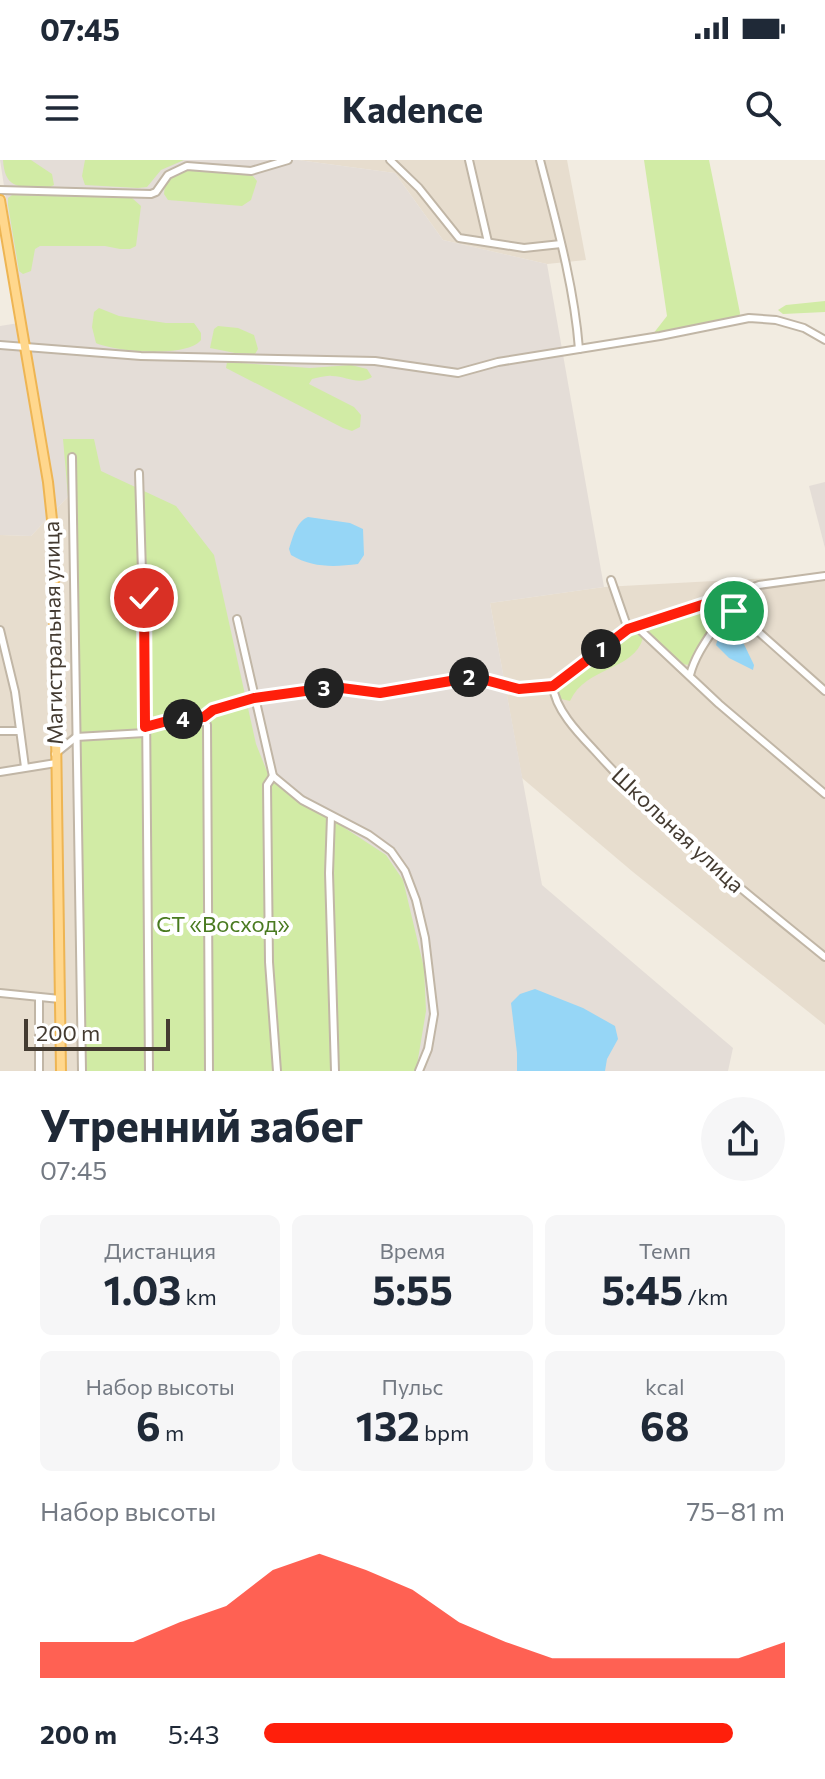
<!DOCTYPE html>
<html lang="ru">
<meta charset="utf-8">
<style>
:root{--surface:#fff;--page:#f6f6f7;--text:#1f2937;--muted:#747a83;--accent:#ff1f0b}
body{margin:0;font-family:Commissioner,sans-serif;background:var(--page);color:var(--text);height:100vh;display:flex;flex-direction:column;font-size:30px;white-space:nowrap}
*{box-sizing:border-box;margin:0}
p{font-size:26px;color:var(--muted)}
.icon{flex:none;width:44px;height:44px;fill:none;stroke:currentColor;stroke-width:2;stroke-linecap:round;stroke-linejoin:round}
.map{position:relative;height:911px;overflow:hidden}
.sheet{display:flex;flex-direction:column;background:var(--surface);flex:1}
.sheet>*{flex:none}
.scale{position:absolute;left:24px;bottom:20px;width:146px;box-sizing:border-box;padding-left:8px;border:4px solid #443b31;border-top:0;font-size:22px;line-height:28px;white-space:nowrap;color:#443b31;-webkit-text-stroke:6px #fff;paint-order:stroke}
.pin{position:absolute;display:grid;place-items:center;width:68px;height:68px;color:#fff;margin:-34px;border:4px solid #fff;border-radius:50%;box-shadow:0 2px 8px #0007}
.km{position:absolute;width:40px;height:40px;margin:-20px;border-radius:50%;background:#222;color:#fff;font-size:22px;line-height:40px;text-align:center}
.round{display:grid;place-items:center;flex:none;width:84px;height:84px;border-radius:42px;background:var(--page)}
.summary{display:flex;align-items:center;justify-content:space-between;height:136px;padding:0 40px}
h1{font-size:44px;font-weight:700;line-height:60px}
.figures{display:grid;grid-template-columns:repeat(3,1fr);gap:12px;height:136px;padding:8px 40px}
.figures div{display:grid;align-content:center;border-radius:12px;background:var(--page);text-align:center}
.figures b{font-size:40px;font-weight:700}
.figures small{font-size:22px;font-weight:400}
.figures p{font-size:22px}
.chart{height:224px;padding:16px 40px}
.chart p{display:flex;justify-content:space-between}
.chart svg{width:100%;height:144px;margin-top:8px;fill:var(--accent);opacity:.7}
ul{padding:0 40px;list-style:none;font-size:26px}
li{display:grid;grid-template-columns:128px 96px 1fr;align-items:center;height:60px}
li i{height:20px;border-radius:10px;background:var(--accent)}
.status{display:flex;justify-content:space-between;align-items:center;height:56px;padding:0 40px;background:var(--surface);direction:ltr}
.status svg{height:22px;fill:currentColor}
header{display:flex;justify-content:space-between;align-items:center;height:104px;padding:0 40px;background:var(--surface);font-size:36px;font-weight:700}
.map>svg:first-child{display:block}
.residential{fill:#e7ddce}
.industrial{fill:#e4ddd7}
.green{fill:#d1eba5}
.water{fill:#96d6f6}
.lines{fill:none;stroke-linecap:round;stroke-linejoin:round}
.minor-casing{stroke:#c1b6a6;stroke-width:10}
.major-casing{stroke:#eeb553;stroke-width:12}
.minor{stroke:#fff;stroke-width:6}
.major{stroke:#ffd78d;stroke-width:8}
.route-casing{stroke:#fff;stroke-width:16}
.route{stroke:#ff1f0b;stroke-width:10}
.labels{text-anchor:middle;stroke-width:8;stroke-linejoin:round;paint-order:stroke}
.street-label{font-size:22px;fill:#443b31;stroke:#fff}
.park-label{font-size:22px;fill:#497a20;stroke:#fff}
</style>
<div class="status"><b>07:45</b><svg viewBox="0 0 49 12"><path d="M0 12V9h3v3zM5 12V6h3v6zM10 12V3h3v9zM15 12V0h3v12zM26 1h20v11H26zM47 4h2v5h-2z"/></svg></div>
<header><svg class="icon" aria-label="menu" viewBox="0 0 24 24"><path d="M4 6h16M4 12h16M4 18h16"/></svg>Kadence<svg class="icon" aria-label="search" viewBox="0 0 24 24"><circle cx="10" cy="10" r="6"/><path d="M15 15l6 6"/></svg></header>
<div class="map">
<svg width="825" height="911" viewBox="0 0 825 911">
<rect width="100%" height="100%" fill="#f2ece1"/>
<!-- residential -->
<g class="residential">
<polygon points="298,0 567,0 586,100 547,104 443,80 395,13"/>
<polygon points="91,312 401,911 0,911 0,375 31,376"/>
<polygon points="825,415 825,865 633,712 522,618 490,443 604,427"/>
</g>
<!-- industrial -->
<g class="industrial">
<polygon points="0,0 298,0 395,13 443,80 547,104 604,427 490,443 542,725 733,888 728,911 401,911 91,312 31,376 0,375 0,166 25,162"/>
<polygon points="825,322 825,388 809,326"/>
</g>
<!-- green -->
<g class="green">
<path d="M3 0H31L52 14 54 25 50 27C24 26 5 33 3 0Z"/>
<polygon points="85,0 184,0 161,10 147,27 138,28 85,25 82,16"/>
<polygon points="644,0 709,0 740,153 739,158 653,174 667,156"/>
<polygon points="192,9 252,15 257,21 251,40 242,46 168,40 164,34 165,24 176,14"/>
<polygon points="12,35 132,38 141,46 136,86 130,89 120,89 105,86 40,86 35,89 31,111 23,114 19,111 8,45 8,38"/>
<polygon points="825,141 825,152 783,154 778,150 786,145"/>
<path d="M99 148 119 156 166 163H194L201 173V180C187 198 116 192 96 183L92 167 94 152Z"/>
<polygon points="218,166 238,168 254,175 258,189 255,194 235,193 210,188 214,169"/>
<path d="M227 202 310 208 351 205 367 209 372 217C358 226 347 216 332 216 326 215 318 218 312 219L309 224 354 247 361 255 360 267 352 271 343 268 226 208Z"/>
<polygon points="63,279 94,279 101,311 176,346 214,395 256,584 270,619 386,695 403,720 424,808 426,851 416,911 78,911 71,371"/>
<polygon points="708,447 716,447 720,457 689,505 682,504 648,473 654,466"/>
<path d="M638 473 643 478C634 511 586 506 570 541L561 539 558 531 561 525C581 509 613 475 638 473Z"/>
</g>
<!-- water -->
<g class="water">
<path d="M308 357 350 363 363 369 364 395 358 404C335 407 312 408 291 395L289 389C293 377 296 362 308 357Z"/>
<polygon points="728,467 740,476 754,505 753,510 729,498 716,485 718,478"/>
<polygon points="535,829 583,848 615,866 618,879 607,899 605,911 517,911 517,893 511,843 520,834"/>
</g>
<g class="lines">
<!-- minor casing -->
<g class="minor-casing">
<g id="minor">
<polyline points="390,0 419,28 459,78 524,88 561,84"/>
<polyline points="469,0 488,82"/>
<path d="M540 0C556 62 574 125 579 189"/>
<polyline points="0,30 151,34 156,32 168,15 187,6 251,11 288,0"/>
<polyline points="0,185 141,196 375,201 458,213 498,202 660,176 749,158 776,160 804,168 825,180"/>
<polyline points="72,297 82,911"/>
<polyline points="139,313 146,545 149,911"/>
<polyline points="611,420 628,469"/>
<polyline points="714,441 743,458 825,531"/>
<polyline points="237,459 273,616 302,640 369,675 391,691 405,711 416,740 425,778 434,854 428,889 419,911"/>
<polyline points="636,466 719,544 825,634"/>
<polyline points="0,470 15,532 25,607"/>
<path d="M690 515C698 484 723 463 733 434"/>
<path d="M553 526C555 550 580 575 596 592 665 669 745 732 825 797"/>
<polyline points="204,557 207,565 209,911"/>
<polyline points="145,567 171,560 204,557 213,550 254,538 334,527 380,533 420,528 466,517 480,518 519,529 553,526 628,469 682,453 759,425 825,416"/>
<polyline points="0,571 18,571"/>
<polyline points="55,594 76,577 145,573"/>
<polyline points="0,612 56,603"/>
<polyline points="273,616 267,625 269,802 277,911"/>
<polyline points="331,656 329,713 335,911"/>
<polyline points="0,833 60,839"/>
<polyline points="39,911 39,837"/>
</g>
</g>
<!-- major casing -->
<g class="major-casing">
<polyline id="major" points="0,40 48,322 53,369 61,911"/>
</g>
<!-- minor -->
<use href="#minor" class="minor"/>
<!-- major -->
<use href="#major" class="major"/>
</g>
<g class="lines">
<!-- route casing -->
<g class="route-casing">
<polyline id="route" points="144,438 145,567 171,560 204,557 213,550 254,538 334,527 380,533 474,517 519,529 553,526 628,469 714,441 734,451"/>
</g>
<!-- route -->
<use href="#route" class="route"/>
</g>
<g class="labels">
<!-- street labels -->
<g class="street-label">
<text transform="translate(53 473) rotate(-91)" y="8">Магистральная улица</text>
<text transform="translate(678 670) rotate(43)" y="8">Школьная улица</text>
</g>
<!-- park labels -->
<g class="park-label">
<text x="223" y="772">СТ «Восход»</text>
</g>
</g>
</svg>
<div class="scale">200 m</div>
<div class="pin" style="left:734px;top:451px;background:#1e9e55"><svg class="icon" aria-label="arrive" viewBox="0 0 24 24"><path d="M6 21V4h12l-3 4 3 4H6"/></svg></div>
<div class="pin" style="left:144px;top:438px;background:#d93025"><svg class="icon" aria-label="check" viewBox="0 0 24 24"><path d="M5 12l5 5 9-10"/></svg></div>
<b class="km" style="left:601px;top:489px">1</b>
<b class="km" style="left:469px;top:517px">2</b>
<b class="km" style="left:324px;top:528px">3</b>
<b class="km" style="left:183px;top:559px">4</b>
</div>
<section class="sheet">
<div class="summary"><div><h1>Утренний забег</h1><p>07:45</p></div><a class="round"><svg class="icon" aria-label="share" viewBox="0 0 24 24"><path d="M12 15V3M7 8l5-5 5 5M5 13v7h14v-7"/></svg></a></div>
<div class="figures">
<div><p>Дистанция</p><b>1.03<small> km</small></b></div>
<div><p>Время</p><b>5:55</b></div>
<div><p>Темп</p><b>5:45<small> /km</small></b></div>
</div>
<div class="figures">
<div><p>Набор высоты</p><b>6<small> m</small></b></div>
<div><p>Пульс</p><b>132<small> bpm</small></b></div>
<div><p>kcal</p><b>68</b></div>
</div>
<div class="chart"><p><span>Набор высоты</span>75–81 m</p>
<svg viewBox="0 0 160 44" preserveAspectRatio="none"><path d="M0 44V33L10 33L20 33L30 27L40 22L50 11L60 6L70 11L80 17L90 27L100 33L110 38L120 38L130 38L140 38L150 38L160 33V44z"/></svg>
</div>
<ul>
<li><b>200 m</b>5:43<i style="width:90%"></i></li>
</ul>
</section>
